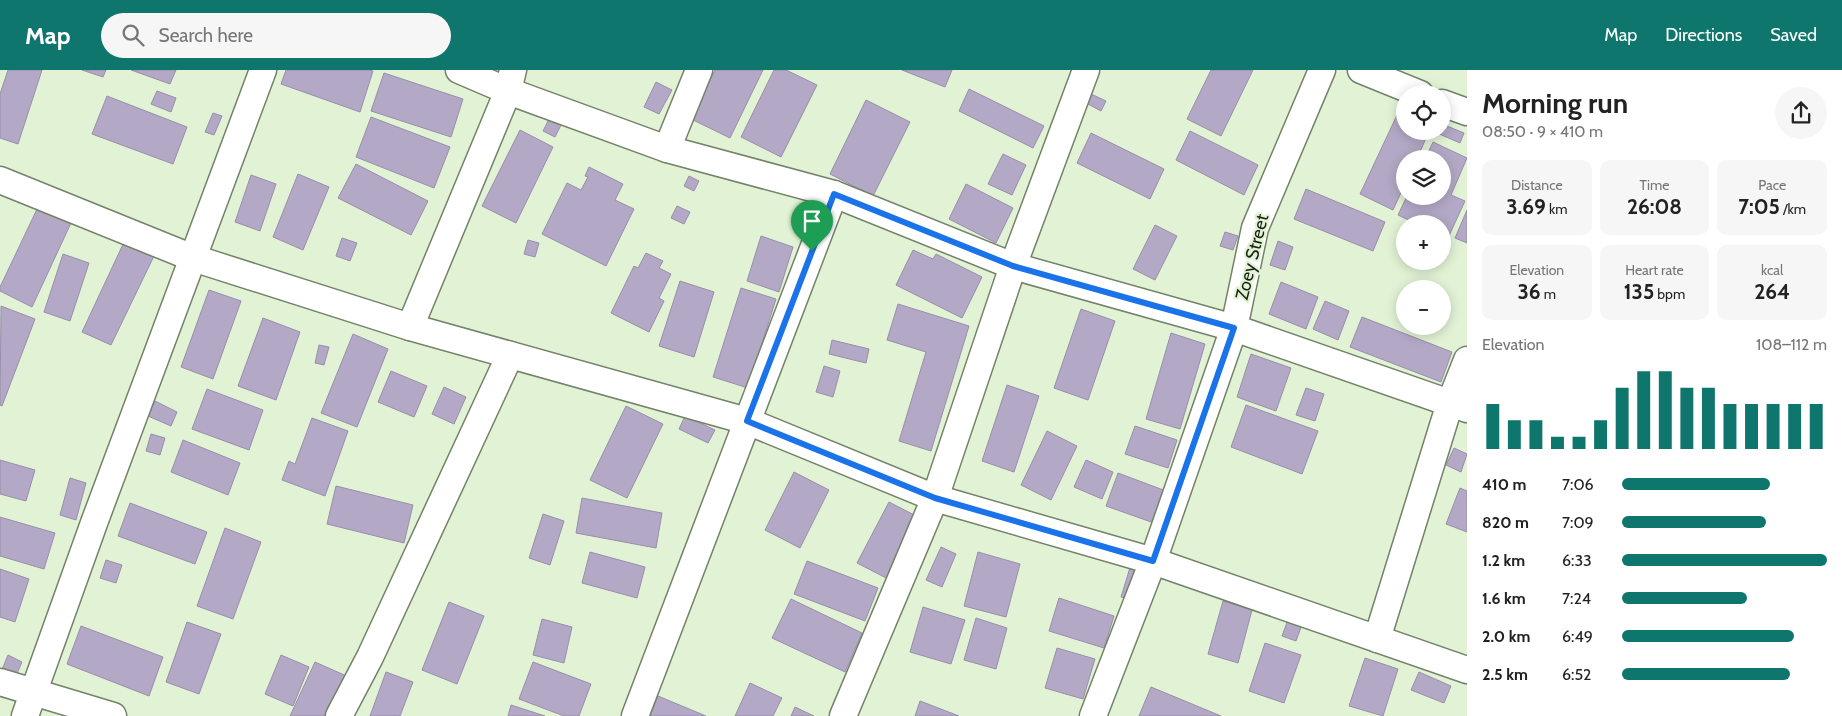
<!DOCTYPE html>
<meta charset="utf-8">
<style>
:root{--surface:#fff;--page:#f6f6f6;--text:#222;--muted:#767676;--accent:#0f766e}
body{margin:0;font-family:Cabin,sans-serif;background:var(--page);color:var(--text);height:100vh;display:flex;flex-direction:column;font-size:19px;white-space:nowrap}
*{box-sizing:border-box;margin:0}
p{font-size:16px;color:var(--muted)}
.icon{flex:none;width:28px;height:28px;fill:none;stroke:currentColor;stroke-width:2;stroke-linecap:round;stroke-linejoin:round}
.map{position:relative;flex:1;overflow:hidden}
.details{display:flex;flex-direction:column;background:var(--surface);width:375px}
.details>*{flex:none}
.buttons{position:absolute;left:1396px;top:15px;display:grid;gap:10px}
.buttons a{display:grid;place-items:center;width:55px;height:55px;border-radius:50%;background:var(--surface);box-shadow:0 2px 12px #0003;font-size:25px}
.pin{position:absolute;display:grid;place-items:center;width:42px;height:42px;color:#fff;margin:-51px -21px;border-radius:50% 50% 50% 0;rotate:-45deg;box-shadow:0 0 5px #0007}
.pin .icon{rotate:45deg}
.round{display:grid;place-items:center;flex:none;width:52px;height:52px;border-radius:26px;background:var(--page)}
.head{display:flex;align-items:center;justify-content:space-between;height:85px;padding:0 15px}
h1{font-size:28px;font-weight:700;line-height:38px}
.metrics{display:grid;grid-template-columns:repeat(3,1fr);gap:8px;height:85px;padding:5px 15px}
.metrics div{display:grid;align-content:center;border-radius:10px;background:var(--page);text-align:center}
.metrics b{font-size:21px;font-weight:700}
.metrics small{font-size:14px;font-weight:400}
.metrics p{font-size:14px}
.chart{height:140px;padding:10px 15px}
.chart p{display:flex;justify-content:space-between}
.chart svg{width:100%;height:90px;margin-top:5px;stroke:var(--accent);stroke-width:6}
ul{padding:0 15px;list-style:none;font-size:16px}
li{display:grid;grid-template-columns:80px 60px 1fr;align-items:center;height:38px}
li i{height:12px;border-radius:6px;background:var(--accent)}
header{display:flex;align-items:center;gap:30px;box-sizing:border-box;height:70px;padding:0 25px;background:var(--accent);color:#fff}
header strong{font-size:24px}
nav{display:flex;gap:28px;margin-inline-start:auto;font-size:18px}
.search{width:350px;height:45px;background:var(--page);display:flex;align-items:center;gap:12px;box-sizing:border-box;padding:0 18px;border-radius:28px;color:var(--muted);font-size:19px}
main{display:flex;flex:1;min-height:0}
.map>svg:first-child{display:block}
.building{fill:#b3a9c6;stroke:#988eab}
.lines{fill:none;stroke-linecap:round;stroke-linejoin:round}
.minor-casing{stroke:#738268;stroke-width:29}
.minor{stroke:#fff;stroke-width:26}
.route-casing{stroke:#fff;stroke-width:10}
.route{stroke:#1a73e8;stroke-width:6}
.labels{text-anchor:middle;stroke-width:4.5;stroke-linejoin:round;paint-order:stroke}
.street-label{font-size:18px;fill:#1b2116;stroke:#e2f3d5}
</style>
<header>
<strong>Map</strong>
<div class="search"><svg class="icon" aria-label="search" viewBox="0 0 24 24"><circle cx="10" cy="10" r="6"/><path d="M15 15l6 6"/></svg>Search here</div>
<nav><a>Map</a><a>Directions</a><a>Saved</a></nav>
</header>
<main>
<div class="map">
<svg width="1467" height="646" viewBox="0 0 1467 646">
<rect width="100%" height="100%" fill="#e2f3d5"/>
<!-- building -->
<g class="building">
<polygon points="8,0 42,0 18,74 0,68 0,24"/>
<polygon points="82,0 106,0 103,7"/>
<polygon points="131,0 176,0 170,14"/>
<polygon points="286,0 369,0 373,1 360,42 281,14"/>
<polygon points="715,0 763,0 730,68 691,49"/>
<polygon points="774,0 786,0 817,15 781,87 741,67"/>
<polygon points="902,0 952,0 945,17"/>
<polygon points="1211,0 1253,0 1221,66 1187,49"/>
<polygon points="384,3 463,29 451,67 371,41"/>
<polygon points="656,12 672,20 659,44 644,37"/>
<polygon points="969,19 1044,56 1033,78 959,41"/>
<polygon points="157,21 176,28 171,42 151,34"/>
<polygon points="1091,24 1106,31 1101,41 1086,33"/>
<polygon points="107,26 187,57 173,94 92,64"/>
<polygon points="866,30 910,52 873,126 830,104"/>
<polygon points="213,43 222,46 214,65 205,62"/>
<polygon points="1397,45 1405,49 1405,61 1429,61 1417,89 1405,89 1405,114 1393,140 1360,124"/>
<polygon points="371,47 450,77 434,118 356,87"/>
<polygon points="550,47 562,53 555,67 543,61"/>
<polygon points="1442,54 1464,63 1460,73 1437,63 1442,61"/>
<polygon points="520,60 553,77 516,153 482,136"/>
<polygon points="1190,61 1258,95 1244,125 1176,90"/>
<polygon points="1091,63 1164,99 1150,129 1077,93"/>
<polygon points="1433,72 1467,88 1451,125 1465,131 1448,168 1442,166 1442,154 1417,154 1398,145 1407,126 1442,126 1442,89 1425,89"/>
<polygon points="1003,84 1026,95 1012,125 988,114"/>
<polygon points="356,94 428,131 411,165 338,128"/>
<polygon points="589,97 623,114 615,130 634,139 606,196 542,164 567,113 581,120 588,107 585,106"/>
<polygon points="298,104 329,117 303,180 273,167"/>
<polygon points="251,105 276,114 260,161 235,152"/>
<polygon points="689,106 699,111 694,121 684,116"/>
<polygon points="966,114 1013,138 996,173 949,149"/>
<polygon points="1306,119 1385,152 1373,181 1294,149"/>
<polygon points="677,136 690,142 684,154 671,148"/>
<polygon points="38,137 71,153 32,237 0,221 0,217"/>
<polygon points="1467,140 1467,173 1455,168"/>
<polygon points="1155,155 1177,166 1155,210 1133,199"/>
<polygon points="1225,162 1238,166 1233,180 1220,176"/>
<polygon points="761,166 793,177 779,222 747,211"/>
<polygon points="342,168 357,173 350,191 336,186"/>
<polygon points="125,170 155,184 111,275 82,262"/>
<polygon points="528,170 539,173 535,187 524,184"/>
<polygon points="1278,171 1293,177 1285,200 1270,195"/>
<polygon points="913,180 933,189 936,184 982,207 962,248 896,215"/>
<polygon points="646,183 663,191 659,198 671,204 659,228 664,231 649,262 611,243 634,196 638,198"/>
<polygon points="63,184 89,193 70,251 44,242"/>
<polygon points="680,211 714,222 694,287 659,276"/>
<polygon points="1281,212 1318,227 1306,259 1269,244"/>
<polygon points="741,218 776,229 748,318 713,307"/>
<polygon points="209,220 241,231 213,309 181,297"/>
<polygon points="1325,231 1349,241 1338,270 1313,259"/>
<polygon points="898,234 969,256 931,381 899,371 926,282 887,270"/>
<polygon points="1,236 35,249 2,336 0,335"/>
<polygon points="1081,239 1115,251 1088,330 1054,318"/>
<polygon points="1362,247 1452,282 1441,312 1350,277"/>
<polygon points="263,248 300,262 276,330 238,316"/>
<polygon points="1171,263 1205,274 1180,359 1146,349"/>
<polygon points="353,264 388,279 357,357 321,343"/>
<polygon points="832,270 869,279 866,293 829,284"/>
<polygon points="319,275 329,277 324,295 315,293"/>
<polygon points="1251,284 1291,298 1276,341 1237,327"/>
<polygon points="824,296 840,301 833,327 816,322"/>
<polygon points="391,301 427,316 414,347 378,332"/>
<polygon points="1007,315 1039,326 1014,402 982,391"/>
<polygon points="444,317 466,327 454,354 432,344"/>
<polygon points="1306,318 1324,324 1315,351 1296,345"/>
<polygon points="207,319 263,340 249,380 192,359"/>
<polygon points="155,331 177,342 171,356 148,346"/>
<polygon points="1246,335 1318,361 1302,404 1231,377"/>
<polygon points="626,336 663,354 627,428 590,410"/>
<polygon points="685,346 715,360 708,373 679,359"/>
<polygon points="312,348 348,361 325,426 282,410 289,391 295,394"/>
<polygon points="1135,356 1177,370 1168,398 1125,384"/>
<polygon points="1047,361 1077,376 1051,430 1021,415"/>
<polygon points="151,364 165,368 160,385 146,381"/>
<polygon points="183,370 240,393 228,425 171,402"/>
<polygon points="1454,378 1467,384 1461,402 1446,395"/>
<polygon points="0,390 35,400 26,431 0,424"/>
<polygon points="1086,390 1113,402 1102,429 1074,417"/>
<polygon points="794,402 829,420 800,478 765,460"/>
<polygon points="1118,403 1166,421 1154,453 1106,436"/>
<polygon points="70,408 86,413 76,450 60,445"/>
<polygon points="336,416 413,435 404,473 327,454"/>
<polygon points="1460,418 1467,421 1467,462 1446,454"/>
<polygon points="582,428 662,443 656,478 576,463"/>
<polygon points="889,432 920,448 888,509 857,493"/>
<polygon points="130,433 207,462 195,494 118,466"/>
<polygon points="543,444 564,451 550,495 529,488"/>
<polygon points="0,447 55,463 44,499 0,486"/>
<polygon points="225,458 261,472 233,549 197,536"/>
<polygon points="941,477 956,484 942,517 926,510"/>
<polygon points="590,482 645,497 637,528 582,513"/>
<polygon points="978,482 1020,494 1006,547 964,536"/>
<polygon points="106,490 122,495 116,513 100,508"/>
<polygon points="807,491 878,518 865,551 794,524"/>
<polygon points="1132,491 1146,495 1135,532 1121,527"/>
<polygon points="0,499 29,509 15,552 0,547"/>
<polygon points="1059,528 1114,546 1104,578 1049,561"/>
<polygon points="791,529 862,563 845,602 772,568"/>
<polygon points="1223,531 1252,540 1238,593 1208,584"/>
<polygon points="449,532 484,546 457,614 422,600"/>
<polygon points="923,537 965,550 951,594 910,582"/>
<polygon points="1289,547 1303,552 1296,571 1282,566"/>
<polygon points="976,548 1007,558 996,599 964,590"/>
<polygon points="542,549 572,557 564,593 533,585"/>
<polygon points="187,552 221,564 199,624 166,612"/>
<polygon points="81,556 163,587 149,626 67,594"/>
<polygon points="1265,573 1301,585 1284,633 1249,621"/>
<polygon points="1057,578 1095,589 1083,629 1045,618"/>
<polygon points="8,585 22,592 15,608 1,602"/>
<polygon points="281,585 309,597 293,636 265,624"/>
<polygon points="1365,588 1398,599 1383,646 1349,636"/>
<polygon points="315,592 351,608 333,646 290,646"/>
<polygon points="533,592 591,614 579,646 564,646 519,629"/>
<polygon points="386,602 413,612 400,646 370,646"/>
<polygon points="1419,602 1451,616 1444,633 1411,620"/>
<polygon points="750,613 782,628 773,646 735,646"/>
<polygon points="1151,617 1221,646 1139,646"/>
<polygon points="658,626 706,646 650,646"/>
<polygon points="920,631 959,646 915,646"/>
<polygon points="511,635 545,646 508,646"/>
<polygon points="795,637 814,646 791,646"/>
</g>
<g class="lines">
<!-- minor casing -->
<g class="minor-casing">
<g id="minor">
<polyline points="459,0 508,21 667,79 834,124 1013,196 1234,258 1467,339"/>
<polyline points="1361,0 1420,24"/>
<polyline points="1442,33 1467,42"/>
<polyline points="667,79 699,0"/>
<polyline points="0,110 193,188 410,257 747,351 935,428 1153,491 1467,600"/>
<polyline points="410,257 508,21 513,0"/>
<polyline points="1377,569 1450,333 1467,290"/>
<polyline points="0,612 113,646"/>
<polyline points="25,646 94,453 263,0"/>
<polyline points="339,646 370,587 510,285"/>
<polyline points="635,646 834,124"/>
<polyline points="843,646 935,428 1013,196 1086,0"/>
<polyline points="1093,646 1153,491 1234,258 1255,158 1322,0"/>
</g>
</g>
<!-- minor -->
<use href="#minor" class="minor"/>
</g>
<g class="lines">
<!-- route casing -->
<g class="route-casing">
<polygon id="route" points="834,124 1013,196 1234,258 1153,491 935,428 747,351"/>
</g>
<!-- route -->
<use href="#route" class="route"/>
</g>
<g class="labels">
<!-- street labels -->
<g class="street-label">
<text transform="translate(1252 187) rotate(-76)" y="6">Zoey Street</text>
</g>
</g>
</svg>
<div class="buttons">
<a><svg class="icon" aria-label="locate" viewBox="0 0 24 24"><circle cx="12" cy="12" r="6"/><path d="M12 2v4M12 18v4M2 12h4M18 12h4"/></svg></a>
<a><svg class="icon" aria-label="layers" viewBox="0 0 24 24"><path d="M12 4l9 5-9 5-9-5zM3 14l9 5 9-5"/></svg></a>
<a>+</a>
<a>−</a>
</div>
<div class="pin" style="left:812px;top:181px;background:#1e9e55"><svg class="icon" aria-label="arrive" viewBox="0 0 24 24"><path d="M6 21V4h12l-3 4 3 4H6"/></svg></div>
</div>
<section class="details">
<div class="head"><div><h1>Morning run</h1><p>08:50 · 9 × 410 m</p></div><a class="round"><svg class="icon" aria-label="share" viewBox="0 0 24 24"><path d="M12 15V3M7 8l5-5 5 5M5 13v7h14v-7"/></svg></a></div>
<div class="metrics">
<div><p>Distance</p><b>3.69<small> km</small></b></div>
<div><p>Time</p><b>26:08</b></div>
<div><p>Pace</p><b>7:05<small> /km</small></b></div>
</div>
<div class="metrics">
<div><p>Elevation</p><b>36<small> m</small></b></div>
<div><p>Heart rate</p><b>135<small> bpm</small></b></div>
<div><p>kcal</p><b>264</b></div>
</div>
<div class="chart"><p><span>Elevation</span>108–112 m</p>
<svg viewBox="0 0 160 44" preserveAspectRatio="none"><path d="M5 44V22M15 44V30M25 44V30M35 44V38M45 44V38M55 44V30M65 44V14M75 44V6M85 44V6M95 44V14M105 44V14M115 44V22M125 44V22M135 44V22M145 44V22M155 44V22"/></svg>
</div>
<ul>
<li><b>410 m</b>7:06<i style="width:72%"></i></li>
<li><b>820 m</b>7:09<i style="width:70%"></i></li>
<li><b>1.2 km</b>6:33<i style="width:100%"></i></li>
<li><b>1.6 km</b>7:24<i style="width:61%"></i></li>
<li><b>2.0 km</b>6:49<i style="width:84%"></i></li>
<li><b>2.5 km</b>6:52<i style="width:82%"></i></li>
</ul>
</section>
</main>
